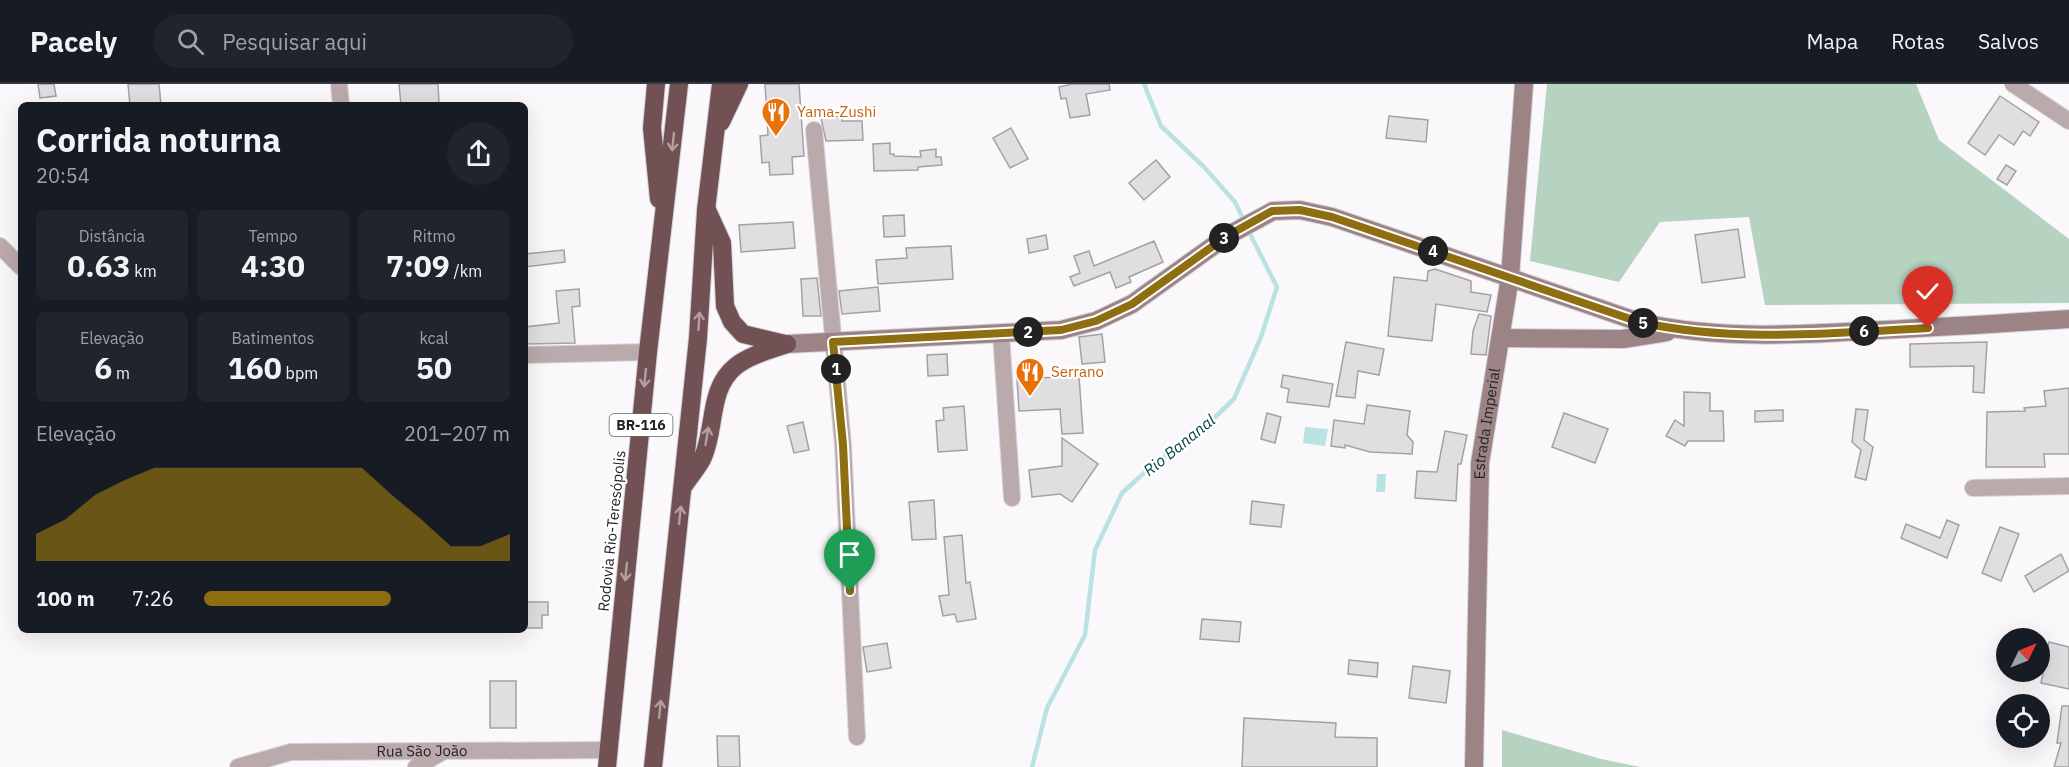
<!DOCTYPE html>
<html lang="pt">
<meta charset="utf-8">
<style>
:root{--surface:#171b24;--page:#20242c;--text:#f1f3f6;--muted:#9ea1a6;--line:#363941;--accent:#8d6e10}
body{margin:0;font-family:"IBM Plex Sans",sans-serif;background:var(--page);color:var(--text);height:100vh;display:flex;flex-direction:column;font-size:22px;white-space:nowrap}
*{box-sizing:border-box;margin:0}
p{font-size:20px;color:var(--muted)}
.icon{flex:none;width:33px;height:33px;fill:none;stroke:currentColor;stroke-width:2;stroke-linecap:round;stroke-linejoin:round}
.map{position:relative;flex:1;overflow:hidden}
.drawer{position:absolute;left:18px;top:18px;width:510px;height:531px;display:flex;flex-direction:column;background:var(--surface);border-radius:9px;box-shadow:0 6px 24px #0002}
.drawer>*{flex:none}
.needle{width:39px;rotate:47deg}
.buttons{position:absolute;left:1996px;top:544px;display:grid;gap:12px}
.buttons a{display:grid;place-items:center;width:54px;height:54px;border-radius:50%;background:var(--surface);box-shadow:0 6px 24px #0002;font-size:30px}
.pin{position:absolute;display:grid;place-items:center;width:51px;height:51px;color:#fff;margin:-62px -26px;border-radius:50% 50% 50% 0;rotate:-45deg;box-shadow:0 0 6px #0007}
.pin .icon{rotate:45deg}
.km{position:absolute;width:30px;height:30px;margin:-15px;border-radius:50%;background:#222;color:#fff;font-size:16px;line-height:30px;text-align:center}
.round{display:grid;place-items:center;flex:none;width:63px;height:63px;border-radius:32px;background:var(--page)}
.head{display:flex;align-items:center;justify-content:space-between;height:102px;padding:0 18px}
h1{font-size:33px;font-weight:700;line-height:45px}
.metrics{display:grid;grid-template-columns:repeat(3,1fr);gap:9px;height:102px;padding:6px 18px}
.metrics div{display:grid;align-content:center;border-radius:9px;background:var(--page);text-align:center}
.metrics b{font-size:30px;font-weight:700}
.metrics small{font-size:16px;font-weight:400}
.metrics p{font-size:16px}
.chart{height:168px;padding:12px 18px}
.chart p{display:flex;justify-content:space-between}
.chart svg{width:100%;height:108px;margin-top:6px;fill:var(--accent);opacity:.7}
ul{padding:0 18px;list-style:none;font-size:20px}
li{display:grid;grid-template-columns:96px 72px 1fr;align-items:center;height:45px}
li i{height:15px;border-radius:8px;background:var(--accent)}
header{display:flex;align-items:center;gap:36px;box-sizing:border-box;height:84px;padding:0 30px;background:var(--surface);border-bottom:2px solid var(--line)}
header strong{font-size:28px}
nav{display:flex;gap:33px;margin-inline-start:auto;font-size:21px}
.search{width:420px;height:54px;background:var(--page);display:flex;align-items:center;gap:15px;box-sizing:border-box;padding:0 21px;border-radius:33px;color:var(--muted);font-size:22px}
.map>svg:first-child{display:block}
.green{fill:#b6d2c0}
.water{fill:#b8e3e2}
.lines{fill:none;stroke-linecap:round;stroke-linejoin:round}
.stream{stroke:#b8e3e2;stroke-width:4.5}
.building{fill:#e1dee2;stroke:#a3a1a4;stroke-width:1.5}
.street-casing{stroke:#d4d2d5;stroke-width:18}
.secondary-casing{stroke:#d4d2d5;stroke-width:20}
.highway-casing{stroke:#d4d2d5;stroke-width:20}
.street{stroke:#bbaaab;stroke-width:16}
.secondary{stroke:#9c8486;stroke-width:18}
.highway{stroke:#725154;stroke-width:18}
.oneway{stroke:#b19fa1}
.route-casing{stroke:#fff;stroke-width:12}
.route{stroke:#8d6e10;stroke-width:8}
.labels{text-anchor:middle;stroke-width:4.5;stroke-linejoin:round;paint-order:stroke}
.shield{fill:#fff;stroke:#666;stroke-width:1.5}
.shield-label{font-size:14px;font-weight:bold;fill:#252425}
.food-label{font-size:15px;fill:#c56008;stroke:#fff;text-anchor:start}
.street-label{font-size:15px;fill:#252425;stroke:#fff}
.water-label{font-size:16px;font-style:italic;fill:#034646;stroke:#fff}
</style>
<header>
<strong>Pacely</strong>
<div class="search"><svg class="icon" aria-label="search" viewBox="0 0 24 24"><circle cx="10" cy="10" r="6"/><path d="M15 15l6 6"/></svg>Pesquisar aqui</div>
<nav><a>Mapa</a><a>Rotas</a><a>Salvos</a></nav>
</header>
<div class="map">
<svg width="2069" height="683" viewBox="0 0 2069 683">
<rect width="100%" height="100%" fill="#fbf8fc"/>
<!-- green -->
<g class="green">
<polygon points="1547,0 1916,0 1939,56 2069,155 2069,219 1765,221 1749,133 1660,138 1619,198 1530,177"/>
<polygon points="1502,646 1601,675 1640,683 1502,683"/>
</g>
<!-- water -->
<g class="water">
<polygon points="1305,343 1328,345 1325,362 1303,359"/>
<polygon points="1377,390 1386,390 1385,408 1376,408"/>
</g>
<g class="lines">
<!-- stream -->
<g class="stream">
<polyline points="1144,0 1161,42 1204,83 1235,118 1245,139"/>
<polyline points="1032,683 1047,624 1085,551 1095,466 1122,409 1155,379 1189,358 1234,315 1261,253 1277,203 1248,146"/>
</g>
</g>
<!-- building -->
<g class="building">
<polygon points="38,0 54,0 56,12 40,14"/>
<polygon points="128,0 159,0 161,21 130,21"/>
<polygon points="399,0 438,0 439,21 401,21"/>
<polygon points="765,0 799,0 804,72 792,73 793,90 770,91 769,78 762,79 760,52 768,51"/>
<polygon points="1072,0 1109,0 1110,6 1086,10 1090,31 1070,34 1066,14 1061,15 1059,3"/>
<polygon points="2000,12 2039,38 2030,52 2023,47 2014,61 1999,51 1985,71 1968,59"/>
<polygon points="842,32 842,37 862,37 863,56 826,57 821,34"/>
<polygon points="1389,32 1428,36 1426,58 1386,54"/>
<polygon points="1011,44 1028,75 1010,84 993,54"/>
<polygon points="890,59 890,70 894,70 894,72 921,73 920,67 936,65 936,73 941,73 942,81 918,83 918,86 874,87 873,60"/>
<polygon points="1156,76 1170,93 1144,116 1129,99"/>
<polygon points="2006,81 2016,87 2007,101 1997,95"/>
<polygon points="904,131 905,152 884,153 883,132"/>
<polygon points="793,138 795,164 741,168 739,141"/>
<polygon points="1738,145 1745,193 1702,199 1695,151"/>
<polygon points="1046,151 1048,165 1029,169 1027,155"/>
<polygon points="1154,157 1163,178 1129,193 1131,198 1116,204 1110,188 1074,202 1070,193 1080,189 1074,172 1089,167 1094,182"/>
<polygon points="951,162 953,195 878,200 876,176 907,174 906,164"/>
<polygon points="564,166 565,178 525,183 525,170"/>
<polygon points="1435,185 1471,197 1471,208 1491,211 1487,228 1436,220 1432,257 1388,252 1394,193 1427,197 1428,187"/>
<polygon points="817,194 821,232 803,232 801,195"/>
<polygon points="878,203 880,227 842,230 839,207"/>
<polygon points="579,205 580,222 572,223 575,259 525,260 525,243 559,239 556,207"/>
<polygon points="1479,230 1491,232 1486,271 1471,270 1473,247"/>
<polygon points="1102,250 1105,278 1082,280 1079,253"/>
<polygon points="1346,258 1384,265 1379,291 1358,287 1355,314 1336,312"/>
<polygon points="1987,258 1984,309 1973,308 1974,282 1910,283 1910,260"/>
<polygon points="947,270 948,291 928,292 927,271"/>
<polygon points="1283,291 1333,300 1329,323 1287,318 1289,305 1281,303"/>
<polygon points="1079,292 1083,349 1062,350 1060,325 1019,327 1017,295"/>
<polygon points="2069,304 2069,370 2044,370 2045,383 1986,383 1987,328 2025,327 2024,324 2046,322 2044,307"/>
<polygon points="1684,308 1710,309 1710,327 1723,327 1724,357 1688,357 1685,362 1666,352 1675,336 1684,342"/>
<polygon points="1367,321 1410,327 1407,351 1413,358 1412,370 1370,368 1345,361 1345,364 1331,362 1334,336 1364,340"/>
<polygon points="964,322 967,366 938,368 936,337 944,336 943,324"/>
<polygon points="1856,325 1868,326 1864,356 1873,363 1866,396 1855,393 1861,366 1852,358"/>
<polygon points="1783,326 1783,337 1755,338 1755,327"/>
<polygon points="1267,329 1281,333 1275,359 1261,355"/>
<polygon points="1564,329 1608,345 1595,379 1552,363"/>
<polygon points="803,338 809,366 794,369 787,342"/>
<polygon points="1445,347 1467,351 1461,380 1458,380 1456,417 1415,414 1417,387 1437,388"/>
<polygon points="1062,354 1098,380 1072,418 1060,410 1032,413 1029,386 1062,382"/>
<polygon points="934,416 936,455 912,456 909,418"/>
<polygon points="1252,417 1284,421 1281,443 1250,440"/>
<polygon points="1947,436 1959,441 1947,474 1901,454 1906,440 1940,454"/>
<polygon points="2000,443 2019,450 2001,497 1982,489"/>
<polygon points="962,451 966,499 970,498 976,535 957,538 955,530 943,532 939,512 949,511 944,453"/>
<polygon points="2061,470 2069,487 2034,508 2025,492"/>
<polygon points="525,518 548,518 548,531 542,531 542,544 525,544"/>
<polygon points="1202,535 1241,538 1239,558 1200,555"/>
<polygon points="2049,558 2069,563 2069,605 2041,599"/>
<polygon points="887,559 891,584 867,588 863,563"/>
<polygon points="1349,576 1378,579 1377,593 1348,590"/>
<polygon points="1413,582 1450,587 1446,619 1409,614"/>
<rect x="490" y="597" width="26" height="47"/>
<polygon points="2062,622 2069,622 2069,683 2054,683 2061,659 2057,659"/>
<polygon points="1244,634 1336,639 1335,653 1377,654 1377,683 1242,683"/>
<polygon points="717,652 739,652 740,683 718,683"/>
</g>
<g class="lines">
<!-- street casing -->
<g class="street-casing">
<g id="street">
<polyline points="339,0 341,21"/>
<polyline points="2013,0 2069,37"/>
<polyline points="814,46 843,361 857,653"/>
<polyline points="0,162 21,183"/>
<polyline points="1001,250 1012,414"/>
<polyline points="525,271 648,268"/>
<polyline points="1973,404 2069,402"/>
<path id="s1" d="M238 683 291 668 609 666"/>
<polyline points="416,683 444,667"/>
</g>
</g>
<!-- secondary casing -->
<g class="secondary-casing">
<g id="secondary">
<polyline points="1501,254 1623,255 1667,248"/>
<path d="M787 260 1061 246 1096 237 1132 220 1227 152 1273 127 1300 126 1332 133 1639 238C1718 256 1800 251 1881 246 1944 243 2006 239 2069 235"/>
<path id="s2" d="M1474 683 1480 379 1510 193 1524 0"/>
</g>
</g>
<!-- highway casing -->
<g class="highway-casing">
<g id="highway">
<polyline points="656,0 652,44 659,115"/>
<polyline points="721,38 739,0"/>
<polyline points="707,126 722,159 725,222 732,238 743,250 785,260"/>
<path d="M685 400C691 391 699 382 703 373 716 344 708 304 736 282 750 271 770 266 787 260"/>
<polyline points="607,683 648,268 679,0"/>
<polyline points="653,683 698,254 706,126 721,0"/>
</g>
</g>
<!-- street -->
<use href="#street" class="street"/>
<!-- secondary -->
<use href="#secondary" class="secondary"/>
<!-- highway -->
<use href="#highway" class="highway"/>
</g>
<!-- one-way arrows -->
<defs><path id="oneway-shaft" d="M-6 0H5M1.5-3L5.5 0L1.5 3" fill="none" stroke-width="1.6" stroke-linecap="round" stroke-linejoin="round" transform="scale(1.5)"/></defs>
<g class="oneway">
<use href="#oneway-shaft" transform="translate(673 58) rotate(96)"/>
<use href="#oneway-shaft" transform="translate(699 237) rotate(-86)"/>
<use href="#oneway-shaft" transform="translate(645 294) rotate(96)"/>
<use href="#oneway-shaft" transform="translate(707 352) rotate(-80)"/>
<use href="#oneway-shaft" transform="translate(680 431) rotate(-84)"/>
<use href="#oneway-shaft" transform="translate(626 488) rotate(96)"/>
<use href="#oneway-shaft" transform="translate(660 625) rotate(-84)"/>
</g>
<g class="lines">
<!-- route casing -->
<g class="route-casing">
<path id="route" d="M850 507 843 361 833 258 1061 246 1096 237 1132 220 1227 152 1272 127 1300 126 1332 133 1639 238C1733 259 1832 249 1928 244"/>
</g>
<!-- route -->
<use href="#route" class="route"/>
</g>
<!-- icons -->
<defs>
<g id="restaurant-pin" transform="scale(1.5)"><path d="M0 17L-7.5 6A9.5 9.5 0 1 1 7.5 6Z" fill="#e8710a" stroke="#fff"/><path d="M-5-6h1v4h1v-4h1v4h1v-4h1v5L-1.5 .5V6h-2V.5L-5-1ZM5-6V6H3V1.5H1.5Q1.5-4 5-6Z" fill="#fff"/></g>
</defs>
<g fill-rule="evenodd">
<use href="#restaurant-pin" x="776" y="28"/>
<use href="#restaurant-pin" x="1030" y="288"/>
</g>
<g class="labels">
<!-- shield labels -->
<rect class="shield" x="609.5" y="330" width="63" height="22" rx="4.5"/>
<g class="shield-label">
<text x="641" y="346">BR-116</text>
</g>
<!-- food labels -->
<g class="food-label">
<text x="797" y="33">Yama-Zushi</text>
<text x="1051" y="293">Serrano</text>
</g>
<!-- street labels -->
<g class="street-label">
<text dy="5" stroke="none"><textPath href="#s2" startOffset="344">Estrada Imperial</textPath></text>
<text transform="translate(612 447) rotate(-84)" y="5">Rodovia Rio-Teresópolis</text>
<text dy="5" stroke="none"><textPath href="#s1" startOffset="186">Rua São João</textPath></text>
</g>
<!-- water labels -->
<g class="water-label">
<text transform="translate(1179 361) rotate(-39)" y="6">Rio Bananal</text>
</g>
</g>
</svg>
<div class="buttons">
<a><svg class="needle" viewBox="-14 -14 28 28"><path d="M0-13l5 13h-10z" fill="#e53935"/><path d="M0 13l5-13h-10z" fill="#9ea1a6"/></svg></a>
<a><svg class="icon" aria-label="locate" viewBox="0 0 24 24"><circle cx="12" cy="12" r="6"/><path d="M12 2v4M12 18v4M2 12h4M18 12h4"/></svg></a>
</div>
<div class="pin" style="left:850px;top:507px;background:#1e9e55"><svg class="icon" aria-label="arrive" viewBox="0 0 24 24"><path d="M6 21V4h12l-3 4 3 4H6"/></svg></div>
<div class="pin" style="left:1928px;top:244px;background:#d93025"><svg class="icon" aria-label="check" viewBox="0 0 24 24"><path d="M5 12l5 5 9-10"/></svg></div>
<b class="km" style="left:836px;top:285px">1</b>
<b class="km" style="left:1028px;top:248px">2</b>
<b class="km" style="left:1224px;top:154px">3</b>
<b class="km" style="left:1433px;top:167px">4</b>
<b class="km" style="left:1643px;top:239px">5</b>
<b class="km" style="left:1864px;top:247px">6</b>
<section class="drawer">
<div class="head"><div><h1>Corrida noturna</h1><p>20:54</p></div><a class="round"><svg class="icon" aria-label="share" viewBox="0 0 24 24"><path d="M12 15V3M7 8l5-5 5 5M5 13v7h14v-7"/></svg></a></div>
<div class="metrics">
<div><p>Distância</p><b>0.63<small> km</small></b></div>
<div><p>Tempo</p><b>4:30</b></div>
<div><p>Ritmo</p><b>7:09<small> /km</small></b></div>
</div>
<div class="metrics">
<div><p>Elevação</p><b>6<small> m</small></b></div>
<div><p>Batimentos</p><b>160<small> bpm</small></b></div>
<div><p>kcal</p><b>50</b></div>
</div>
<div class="chart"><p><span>Elevação</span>201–207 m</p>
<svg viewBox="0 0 160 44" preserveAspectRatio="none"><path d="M0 44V33L10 27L20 17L30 11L40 6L50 6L60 6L70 6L80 6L90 6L100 6L110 6L120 17L130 27L140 38L150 38L160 33V44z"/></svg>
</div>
<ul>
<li><b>100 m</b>7:26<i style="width:61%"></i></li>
</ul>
</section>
</div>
